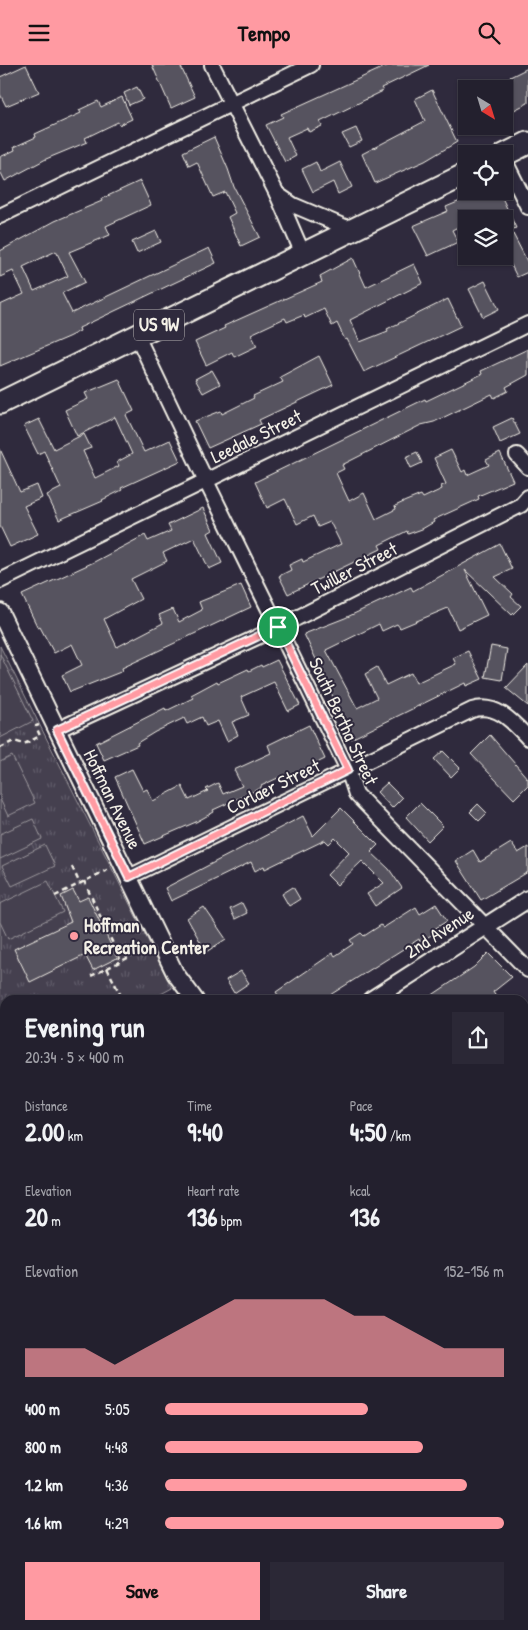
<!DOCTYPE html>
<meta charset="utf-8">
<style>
:root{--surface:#23202e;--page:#2b2836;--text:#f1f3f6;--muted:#a3a3aa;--line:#403e4a;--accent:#ff9aa2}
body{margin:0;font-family:"Patrick Hand",sans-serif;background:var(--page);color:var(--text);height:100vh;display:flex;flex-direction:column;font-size:19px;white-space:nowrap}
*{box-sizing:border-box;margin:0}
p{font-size:16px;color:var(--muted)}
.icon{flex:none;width:28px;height:28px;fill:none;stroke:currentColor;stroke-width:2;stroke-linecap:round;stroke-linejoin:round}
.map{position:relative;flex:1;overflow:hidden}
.sheet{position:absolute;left:0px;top:930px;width:529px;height:635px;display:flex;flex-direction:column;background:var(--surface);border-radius:15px 15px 0 0;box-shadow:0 1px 4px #0004,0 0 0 1px var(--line)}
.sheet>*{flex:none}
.needle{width:32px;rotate:142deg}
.controls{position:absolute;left:458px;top:15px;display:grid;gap:10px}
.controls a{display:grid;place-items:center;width:55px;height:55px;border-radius:0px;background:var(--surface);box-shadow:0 1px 4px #0004,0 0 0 1px var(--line);font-size:25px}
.pin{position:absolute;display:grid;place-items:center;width:42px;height:42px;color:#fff;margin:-21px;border:2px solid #fff;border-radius:50%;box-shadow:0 1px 5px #0007}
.round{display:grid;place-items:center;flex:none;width:52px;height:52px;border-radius:0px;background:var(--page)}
.summary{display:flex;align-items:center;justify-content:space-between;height:85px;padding:0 25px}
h1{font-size:28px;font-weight:800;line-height:38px}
.metrics{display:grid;grid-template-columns:repeat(3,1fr);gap:8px;height:85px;padding:5px 25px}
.metrics div{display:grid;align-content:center}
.metrics b{font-size:25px;font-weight:800}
.metrics small{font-size:14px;font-weight:400}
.metrics p{font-size:14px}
.chart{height:140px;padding:10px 25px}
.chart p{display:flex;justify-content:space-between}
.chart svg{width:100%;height:90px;margin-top:5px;fill:var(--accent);opacity:.7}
.primary-button{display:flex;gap:10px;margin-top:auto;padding:10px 25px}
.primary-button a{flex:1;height:58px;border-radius:0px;background:var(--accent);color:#111;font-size:20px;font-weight:800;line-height:58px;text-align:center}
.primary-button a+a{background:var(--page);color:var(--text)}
ul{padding:0 25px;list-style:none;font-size:16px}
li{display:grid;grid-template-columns:80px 60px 1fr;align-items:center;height:38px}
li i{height:12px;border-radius:6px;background:var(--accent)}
header{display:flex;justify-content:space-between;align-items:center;height:65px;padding:0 25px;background:var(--accent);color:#111;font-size:22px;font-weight:800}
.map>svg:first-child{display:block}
.grass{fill:url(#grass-tufts);stroke:#9c989c}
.pitch{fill:#454050;stroke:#9c989c}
.building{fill:#56525f;stroke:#f4f1e8;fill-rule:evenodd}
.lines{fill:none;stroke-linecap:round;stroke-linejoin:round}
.minor-casing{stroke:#f4f1e8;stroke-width:18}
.tertiary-casing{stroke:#f4f1e8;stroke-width:20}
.primary-casing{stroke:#f4f1e8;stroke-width:25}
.path{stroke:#f4f1e8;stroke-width:2.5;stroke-dasharray:5 4;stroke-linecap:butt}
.minor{stroke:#2f2a3d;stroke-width:14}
.tertiary{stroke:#2f2a3d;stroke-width:16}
.primary{stroke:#2f2a3d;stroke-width:21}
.route-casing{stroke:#fff;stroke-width:10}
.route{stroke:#ff9aa2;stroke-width:6}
.poi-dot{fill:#ff9aa2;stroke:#2f2a3d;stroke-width:2}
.labels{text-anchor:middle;stroke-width:4;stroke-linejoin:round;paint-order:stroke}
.shield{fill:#2f2a3d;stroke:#b9b5b5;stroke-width:1}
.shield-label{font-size:18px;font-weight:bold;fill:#f4f1e8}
.street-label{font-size:19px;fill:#f4f1e8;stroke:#2f2a3d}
.poi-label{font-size:19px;font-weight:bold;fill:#f4f1e8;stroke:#2f2a3d;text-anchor:start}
</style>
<header><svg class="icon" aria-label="menu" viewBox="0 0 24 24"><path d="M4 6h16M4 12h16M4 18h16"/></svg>Tempo<svg class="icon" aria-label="search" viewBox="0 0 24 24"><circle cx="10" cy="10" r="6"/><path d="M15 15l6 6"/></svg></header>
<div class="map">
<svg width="528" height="1565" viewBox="0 0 528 1565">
<defs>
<pattern id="grass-tufts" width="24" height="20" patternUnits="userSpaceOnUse" patternTransform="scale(1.25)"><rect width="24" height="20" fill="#454050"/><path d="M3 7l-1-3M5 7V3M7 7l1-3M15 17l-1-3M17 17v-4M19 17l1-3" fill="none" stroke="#605c69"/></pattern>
</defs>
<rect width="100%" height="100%" fill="#2f2a3d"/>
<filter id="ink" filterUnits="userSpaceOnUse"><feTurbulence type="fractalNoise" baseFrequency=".02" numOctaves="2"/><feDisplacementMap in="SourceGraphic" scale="10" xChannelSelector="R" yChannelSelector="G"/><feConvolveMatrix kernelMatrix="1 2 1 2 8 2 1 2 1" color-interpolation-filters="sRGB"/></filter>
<g filter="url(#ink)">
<!-- grass -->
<g class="grass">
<polygon points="0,581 172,923 150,935 5,935 5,1047 0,1055"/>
<polygon points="15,1560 112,1560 116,1565 10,1565"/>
</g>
<!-- pitch -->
<g class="pitch">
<polygon points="0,589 33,656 0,673"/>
<polygon points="12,691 35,738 8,751 0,734 0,697"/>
<polygon points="33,754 42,774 0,794 0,769"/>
<polygon points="45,780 55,801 12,821 2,801"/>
<polygon points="48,816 63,847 8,874 0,857 0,839"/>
</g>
<!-- building -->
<g class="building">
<polygon points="26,0 39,27 6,41 0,29 0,12"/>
<polygon points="152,0 180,0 195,32 171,43"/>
<polygon points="389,0 429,0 381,23 383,26 320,57 322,61 309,67 307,63 287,72 296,91 285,97 266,60 283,52 281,49"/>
<polygon points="528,3 528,38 504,50 504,18 509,15 508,13"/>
<polygon points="137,22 143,34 129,40 124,28"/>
<polygon points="432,25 457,77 425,96 375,118 362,89 425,56 415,34"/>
<polygon points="122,32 132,54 119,60 118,57 85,73 87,77 46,94 5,116 0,106 0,92 15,85 14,82 36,72 35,69 81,48 79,45 98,36 101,42"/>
<polygon points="356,63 362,76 349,82 342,69"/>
<polygon points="214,72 228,104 234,122 260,172 241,181 228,152 235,148 225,127 213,132 197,97 189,101 183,87"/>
<polygon points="316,97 320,107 340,97 352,122 338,129 333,117 313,127 302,104"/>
<path d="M140 116 151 140 106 161 110 170 69 187 85 217 62 228 72 248 209 183 216 198 79 263 80 266 68 272 0 301V240L24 229 13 206 0 212V186L55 156 102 136 101 134ZM56 186 68 211 34 226 23 202Z"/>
<polygon points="484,126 499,126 516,163 511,165 528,198 528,207 517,212 504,186 504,154 466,154 466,158 452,165 458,177 428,191 413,161 448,146 446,142"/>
<polygon points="156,166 161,177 137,188 132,177"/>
<polygon points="353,193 366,222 414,199 423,218 350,255 360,277 388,266 387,264 448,234 461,261 364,307 347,274 345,275 337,258 332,261 324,244 305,253 304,250 287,257 285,253 251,269 257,281 234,292 232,287 206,300 195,277 225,263 224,261 322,217 320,211"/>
<polygon points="485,216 499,244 483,252 469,224"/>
<polygon points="528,284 528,310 506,322 508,326 494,333 492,329 434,357 421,360 342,400 344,404 336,408 349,436 364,428 376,454 396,444 395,441 406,436 421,430 423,433 442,424 441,421 446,419 434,393 451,385 462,407 465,405 467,410 489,400 486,395 500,388 513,416 478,431 479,434 433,455 434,457 422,464 408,469 407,466 379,480 381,484 288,529 279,511 291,505 289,500 302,494 303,497 341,479 330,457 318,462 313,451 297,459 285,434 267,443 255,417 425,334 426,336 482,309 481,306"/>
<polygon points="319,291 333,320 259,355 261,359 208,383 195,356 221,346 222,349 254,333 253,331 283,317 280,312"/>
<polygon points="212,305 220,319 203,328 195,314"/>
<polygon points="119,314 134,346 126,350 144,387 170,375 180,396 121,423 122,425 102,435 103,436 59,455 47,430 61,423 44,386 38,389 24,361 39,354 54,384 84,369 91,383 83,386 95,413 119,401 117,397 132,389 115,352 77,371 65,345 88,334 85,328"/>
<polygon points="512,353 520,369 500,378 493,362"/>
<polygon points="0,384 20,427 37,420 42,433 24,441 38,469 10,482 0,461"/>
<polygon points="417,387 422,398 411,403 406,392"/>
<polygon points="203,443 213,465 208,468 222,498 209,504 194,473 163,488 167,496 131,514 141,534 104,554 117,582 163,558 159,550 173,544 179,557 202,545 199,537 241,520 251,542 122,603 123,606 70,627 62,610 82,600 72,579 54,588 40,562 38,563 22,530 94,497 145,470 148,476 171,466 168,460"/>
<polygon points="500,479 512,504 495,512 513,529 511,532 521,541 512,550 465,505 487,550 458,564 448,543 400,563 397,559 382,566 379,559 326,585 357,643 377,633 365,609 377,602 386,620 411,608 416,618 456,599 453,593 468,586 482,614 466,621 465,618 351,674 339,649 342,648 320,608 322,607 304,569 345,553 411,522 413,526"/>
<polygon points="491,581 507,584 502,615 485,612"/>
<polygon points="277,595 300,640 288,646 274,617 241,632 249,650 232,657 238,670 227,676 218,656 206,661 202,652 187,659 184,653 155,667 137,678 138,680 104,695 96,678 165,643 166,646 193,633 191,630 217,616 218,618 248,604 249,606 261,600 262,602"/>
<polygon points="528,600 528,641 506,623"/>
<polygon points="309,660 325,694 284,714 282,711 261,721 261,723 213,745 214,747 196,757 145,779 115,712 132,704 143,726 147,724 153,736 182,721 189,735 208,726 206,724 218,718 223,729 242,721 234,705 271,688 268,680"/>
<polygon points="490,670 528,714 528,720 514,734 471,689"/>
<polygon points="443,686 460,703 451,712 434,694"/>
<polygon points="387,718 402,733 392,743 377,727"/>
<polygon points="420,738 443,761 428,776 406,752"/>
<polygon points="478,739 487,748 479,756 470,747"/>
<polygon points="341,743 378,780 371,787 389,804 402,823 375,841 367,829 384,818 362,796 337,820 327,810 349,787 335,773 329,779 325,775 265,804 264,801 255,806 251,797 171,836 165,823 303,751 313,771"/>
<polygon points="511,778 518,788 528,782 528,807 481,835 456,796 473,785 480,797"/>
<polygon points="293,822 300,834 289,841 282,829"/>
<polygon points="73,825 79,836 88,832 117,893 93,905 85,890 30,917 14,884 71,857 61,831"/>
<polygon points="242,838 247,848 235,854 230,844"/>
<polygon points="436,839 447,856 431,866 433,869 420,877 419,874 322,935 281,935 276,927 333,888 335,891 353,879 350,875 361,868 364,871 381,860 383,863 416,842 420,849"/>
<polygon points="204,842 226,874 206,887 187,853"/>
<polygon points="488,888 512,912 493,927 498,935 425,935 474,902"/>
<polygon points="241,906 249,918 234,928 226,915"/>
</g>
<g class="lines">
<!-- minor casing -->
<g class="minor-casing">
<g id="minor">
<polyline points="212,0 277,129 303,189"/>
<polyline points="504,94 528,142"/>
<polyline points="277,129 293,140 352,165"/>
<polyline points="0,151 311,0"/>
<polyline points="137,271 206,416 348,705 356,729 528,905"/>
<polyline points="517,390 528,402"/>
<polyline points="0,516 528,259"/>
<polyline points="57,665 279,562 521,440 528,432"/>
<path d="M129 812 472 645C496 637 513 657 528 673"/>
<polyline points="524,1126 528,1130"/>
<polyline points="0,1329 5,1335"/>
<polyline points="524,1381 528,1385"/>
<polyline points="0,1419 5,1414"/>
<polyline points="524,1474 528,1470"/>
<polyline points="211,1565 217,1560"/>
<polyline points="431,1565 436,1560"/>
</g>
</g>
<!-- tertiary casing -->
<g class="tertiary-casing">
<g id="tertiary">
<polyline points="0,547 175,908 195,935"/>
<polyline points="371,935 528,834"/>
<polyline points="0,1210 5,1206"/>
</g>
</g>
<!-- primary casing -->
<g class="primary-casing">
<g id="primary">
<polyline points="504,90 528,78"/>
<polyline points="0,338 466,109"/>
</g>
</g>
<!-- path -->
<g class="path">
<polyline points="0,683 14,676 24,679 40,671 36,661 39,660"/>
<polyline points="72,802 80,819"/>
<polyline points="84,816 121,896"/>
<polyline points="55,831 109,804"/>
<polyline points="107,903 123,935"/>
<polyline points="91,911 148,883"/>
<polyline points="0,974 5,972"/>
</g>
<!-- minor -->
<use href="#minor" class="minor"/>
<!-- tertiary -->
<use href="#tertiary" class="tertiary"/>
<!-- primary -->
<use href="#primary" class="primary"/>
</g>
</g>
<g class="lines" filter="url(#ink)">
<!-- route casing -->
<g class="route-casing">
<polygon id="route" points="278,562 348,705 129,812 57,665"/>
</g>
<!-- route -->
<use href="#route" class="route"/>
</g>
<!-- markers -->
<circle class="poi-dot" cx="74" cy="871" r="5"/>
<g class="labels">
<!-- shield labels -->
<rect class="shield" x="134" y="244.5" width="50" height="31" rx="4"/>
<g class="shield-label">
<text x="159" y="266">US 9W</text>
</g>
<!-- street labels -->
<g class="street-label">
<text transform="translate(256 371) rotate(-26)" y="7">Leedale Street</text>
<text transform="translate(354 503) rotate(-27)" y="7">Twiller Street</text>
<text transform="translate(344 656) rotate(65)" y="7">South Bertha Street</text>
<text transform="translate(273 721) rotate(-26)" y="7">Corlaer Street</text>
<text transform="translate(113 734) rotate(64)" y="7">Hoffman Avenue</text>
<text transform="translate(439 867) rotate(-33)" y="7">2nd Avenue</text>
</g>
<!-- poi labels -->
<g class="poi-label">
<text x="84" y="867">Hoffman<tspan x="84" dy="22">Recreation Center</tspan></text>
</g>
</g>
</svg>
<div class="controls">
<a><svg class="needle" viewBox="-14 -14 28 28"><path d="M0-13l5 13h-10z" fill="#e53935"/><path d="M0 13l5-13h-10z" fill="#a3a3aa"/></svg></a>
<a><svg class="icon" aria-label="locate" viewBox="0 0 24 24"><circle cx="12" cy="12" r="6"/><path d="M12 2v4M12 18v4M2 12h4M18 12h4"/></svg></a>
<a><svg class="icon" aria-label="layers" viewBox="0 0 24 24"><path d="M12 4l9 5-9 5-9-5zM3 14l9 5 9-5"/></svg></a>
</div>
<div class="pin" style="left:278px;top:562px;background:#1e9e55"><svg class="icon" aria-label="arrive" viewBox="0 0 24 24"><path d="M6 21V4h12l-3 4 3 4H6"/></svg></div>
<section class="sheet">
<div class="summary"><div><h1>Evening run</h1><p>20:34 · 5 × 400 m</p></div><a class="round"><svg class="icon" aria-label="share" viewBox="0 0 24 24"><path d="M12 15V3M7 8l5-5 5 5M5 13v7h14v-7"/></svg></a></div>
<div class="metrics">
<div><p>Distance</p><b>2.00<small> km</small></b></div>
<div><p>Time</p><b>9:40</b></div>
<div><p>Pace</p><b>4:50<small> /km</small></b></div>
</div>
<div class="metrics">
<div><p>Elevation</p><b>20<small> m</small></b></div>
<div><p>Heart rate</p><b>136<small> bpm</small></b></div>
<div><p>kcal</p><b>136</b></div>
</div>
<div class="chart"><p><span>Elevation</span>152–156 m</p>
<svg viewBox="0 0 160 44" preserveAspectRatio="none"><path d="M0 44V30L10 30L20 30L30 38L40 30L50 22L60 14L70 6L80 6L90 6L100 6L110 14L120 14L130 22L140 30L150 30L160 30V44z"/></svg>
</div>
<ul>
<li><b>400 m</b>5:05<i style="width:60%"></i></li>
<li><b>800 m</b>4:48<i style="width:76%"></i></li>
<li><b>1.2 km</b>4:36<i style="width:89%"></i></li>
<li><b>1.6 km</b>4:29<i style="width:100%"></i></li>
</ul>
<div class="primary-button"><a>Save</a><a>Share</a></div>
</section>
</div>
